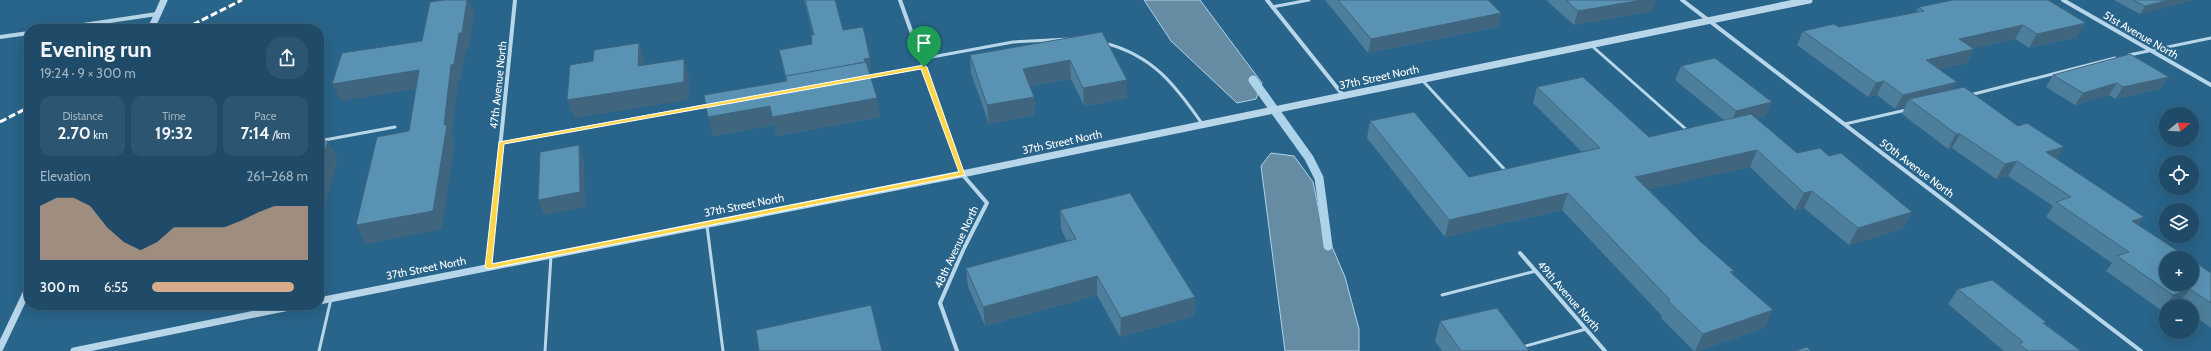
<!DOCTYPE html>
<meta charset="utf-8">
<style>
:root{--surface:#1f4b68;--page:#2c5571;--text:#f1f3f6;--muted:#a1b3c0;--line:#3c637c;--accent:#d6ab8b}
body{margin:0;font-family:Cabin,sans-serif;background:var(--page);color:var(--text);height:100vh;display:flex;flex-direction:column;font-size:15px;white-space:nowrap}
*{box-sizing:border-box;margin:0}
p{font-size:13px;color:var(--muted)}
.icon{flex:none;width:22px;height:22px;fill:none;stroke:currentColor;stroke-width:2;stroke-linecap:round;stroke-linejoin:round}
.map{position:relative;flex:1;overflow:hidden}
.details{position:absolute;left:24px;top:24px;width:300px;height:286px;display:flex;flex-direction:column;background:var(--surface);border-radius:16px;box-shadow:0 4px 16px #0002,0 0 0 1px var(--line)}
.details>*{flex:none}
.needle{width:26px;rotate:72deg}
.tools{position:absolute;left:2159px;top:107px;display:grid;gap:8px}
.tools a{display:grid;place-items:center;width:40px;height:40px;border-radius:50%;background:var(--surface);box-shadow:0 4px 16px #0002,0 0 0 1px var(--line);font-size:20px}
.pin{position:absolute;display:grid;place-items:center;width:34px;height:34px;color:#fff;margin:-41px -17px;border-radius:50% 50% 50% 0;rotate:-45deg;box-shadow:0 0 4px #0007}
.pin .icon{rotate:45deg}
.round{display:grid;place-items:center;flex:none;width:42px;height:42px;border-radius:16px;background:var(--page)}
.head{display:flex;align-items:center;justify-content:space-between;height:68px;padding:0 16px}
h1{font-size:22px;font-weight:700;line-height:30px}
.metrics{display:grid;grid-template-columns:repeat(3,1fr);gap:6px;height:68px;padding:4px 16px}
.metrics div{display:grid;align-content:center;border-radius:10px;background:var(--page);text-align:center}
.metrics b{font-size:17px;font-weight:700}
.metrics small{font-size:11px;font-weight:400}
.metrics p{font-size:11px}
.chart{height:112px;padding:8px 16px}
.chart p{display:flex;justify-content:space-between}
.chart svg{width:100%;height:72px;margin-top:4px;fill:var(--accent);opacity:.7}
ul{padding:0 16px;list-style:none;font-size:13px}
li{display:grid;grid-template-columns:64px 48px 1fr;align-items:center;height:30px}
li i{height:10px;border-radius:5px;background:var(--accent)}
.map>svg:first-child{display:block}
.water{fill:#668ca4;stroke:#acd3e9}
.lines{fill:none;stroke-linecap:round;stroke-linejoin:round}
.stream{stroke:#acd3e9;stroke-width:9}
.service{stroke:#b7d6e9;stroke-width:3}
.minor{stroke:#b7d6e9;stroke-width:4}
.tertiary{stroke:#b7d6e9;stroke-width:7}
.rail{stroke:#fff;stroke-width:3;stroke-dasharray:7 3;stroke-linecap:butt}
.wall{fill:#4d7e9b}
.shaded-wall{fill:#3f667e}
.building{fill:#5a92b4;stroke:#3f667e}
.route{fill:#ffd54a;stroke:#fff;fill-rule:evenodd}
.labels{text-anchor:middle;stroke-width:4;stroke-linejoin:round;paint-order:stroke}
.street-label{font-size:11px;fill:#fff;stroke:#29648a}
</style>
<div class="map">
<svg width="2211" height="351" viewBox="0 0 2211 351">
<rect width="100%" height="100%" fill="#29648a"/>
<!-- water -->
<g class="water">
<polygon points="1144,0 1200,0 1262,83 1256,99 1237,103 1171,41"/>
<polygon points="1271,153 1294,156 1313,182 1321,221 1345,277 1359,329 1359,351 1285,351 1261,166"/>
</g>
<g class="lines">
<!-- stream -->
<polyline class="stream" points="1253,80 1309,158 1319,178 1328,246"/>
<!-- service -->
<g class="service">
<polyline points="1272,7 1309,0"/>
<path d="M1104 43C1153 55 1176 86 1203 125"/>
<polyline points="1592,46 1688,131"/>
<polyline points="2129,55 2211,38"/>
<polyline points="921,59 1013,42 1069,39"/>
<polyline points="868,77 924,67"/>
<polyline points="1423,81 1506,171"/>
<polyline points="1970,95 2115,58"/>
<polyline points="1845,124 1906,110"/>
<polyline points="319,141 395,127"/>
<polyline points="501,143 709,105"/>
<polyline points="707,226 723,351"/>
<polyline points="1442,295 1536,271"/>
<polyline points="1522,347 1586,329"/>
<polyline points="319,351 331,299"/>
<polyline points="545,351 551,256"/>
</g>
<!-- minor -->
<g class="minor">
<polyline points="900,0 962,174 987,203 964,248 940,303 957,351"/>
<polyline points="1267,0 1343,95"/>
<polyline points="1682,0 2141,351"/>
<polyline points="2063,0 2211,85"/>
<polyline points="56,29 157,14"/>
<polyline points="0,37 29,33"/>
<polyline points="1520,253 1605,351"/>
<polyline points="488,267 515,0"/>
</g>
<!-- tertiary -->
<g class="tertiary">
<polyline points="151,29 164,0"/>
<polyline points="319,301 962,174 1809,0"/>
<polyline points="0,348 29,287"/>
<polyline points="74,351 299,305"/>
</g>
<!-- rail -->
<g class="rail">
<polyline points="184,29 242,0"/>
<polyline points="0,122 29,107"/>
</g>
</g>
<!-- wall -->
<g class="wall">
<polygon points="804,0 835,0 843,30 872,70 869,70 880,117 776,136 774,125 713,136 786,81 779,50 812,44 813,35"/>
<polygon points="1325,0 1488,0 1501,13 1498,27 1368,53"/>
<polygon points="1547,0 1656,0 1652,11 1574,25 1547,1"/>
<polygon points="1953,0 2077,37 2029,48 2015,39 1974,48 1974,49 1967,63 1939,69 1957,82 1953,89 2056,159 2144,217 2138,225 2211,273 2211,328 2192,314 2192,306 2180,306 2178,304 2173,306 2166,306 2161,310 2106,271 2112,263 2046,217 2053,206 2008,176 1996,179 1952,148 1948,149 1902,114 1905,107 1895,109 1877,95 1868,97 1797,45 1803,31 1839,27 1916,12 1919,7"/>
<polygon points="2114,0 2193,0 2140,14"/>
<polygon points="1102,32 1127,98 1084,106 1071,79 1030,86 1034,97 1035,115 989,124 971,73 970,55"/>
<polygon points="1681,66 1765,117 1757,119 1797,153 1829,156 1912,212 1902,229 1849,245 1804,208 1795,210 1750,167 1648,189 1700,241 1734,271 1732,274 1764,328 1697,351 1694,351 1661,318 1662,316 1562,210 1445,237 1367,138 1370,121 1469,177 1582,152 1533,103 1537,87 1649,137 1724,120 1675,80"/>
<polygon points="2053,75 2169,77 2160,89 2115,99 2109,95 2075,105 2046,87"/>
<polygon points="1060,210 1195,297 1194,316 1120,337 1097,295 985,326 968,287 966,268 1067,241 1061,229"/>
<polygon points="1958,289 2046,322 2045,324 2081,351 2004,351 1948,304"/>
<polygon points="1440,321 1529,351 1442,351 1435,341"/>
</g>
<!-- shaded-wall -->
<g class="shaded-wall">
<polygon points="467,0 469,0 474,13 469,50 466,50 461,81 458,82 452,136 455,142 442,229 366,244 356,225 451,65"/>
<polygon points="1642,0 1656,0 1652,11 1574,25 1578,11"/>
<polygon points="2169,0 2193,0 2140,14 2145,6"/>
<polygon points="1501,13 1498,27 1368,53 1371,39"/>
<polygon points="2086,23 2077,37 2029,48 2037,34"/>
<polygon points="2023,25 2015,39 1952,53 1959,39"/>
<polygon points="639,43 644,61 644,84 638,66"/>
<polygon points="1974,49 1967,63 1918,74 1926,60"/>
<polygon points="870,58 872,70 867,71 864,59"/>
<polygon points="684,59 689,77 689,100 574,118 567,100"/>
<polygon points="1070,60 1071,79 1024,87 1023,69"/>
<polygon points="419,70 427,87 341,101 332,84"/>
<polygon points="2169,77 2160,89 2115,99 2123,87"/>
<polygon points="1127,80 1127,98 1084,106 1083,88"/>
<polygon points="1884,81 1877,95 1868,97 1876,83"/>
<polygon points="1957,82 1949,97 1909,99 1905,107 1895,109 1903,95"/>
<polygon points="2117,83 2109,95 2075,105 2083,93"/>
<polygon points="1034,97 1035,115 989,124 987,105"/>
<polygon points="877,98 880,117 776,136 774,125 713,136 708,117 770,106"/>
<polygon points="1772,102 1765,117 1730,126 1736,111"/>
<polygon points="1956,134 1960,134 1952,148 1948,149"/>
<polygon points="328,141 338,159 326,204 319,205 319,172"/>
<polygon points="579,145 584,160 585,207 544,215 538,200"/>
<polygon points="2064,147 2054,162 2046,152"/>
<polygon points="1757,150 1750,167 1629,194 1635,177"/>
<polygon points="2017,161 2008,176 1996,179 2005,164"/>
<polygon points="1812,191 1804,208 1795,210 1804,193"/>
<polygon points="1568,193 1562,210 1445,237 1449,220"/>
<polygon points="1912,212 1902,229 1849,245 1858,228"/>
<polygon points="2144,217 2133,232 2132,221"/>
<polygon points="1097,276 1097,295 985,326 983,307"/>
<polygon points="2190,289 2178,304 2173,306 2166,306 2166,308 2161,310 2173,295"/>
<polygon points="1195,297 1194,316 1120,337 1121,318"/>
<polygon points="1773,310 1764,328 1697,351 1695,351 1703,334"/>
</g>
<!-- building -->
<g class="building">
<polygon points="444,0 467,0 462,33 459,33 454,64 451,65 444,125 447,125 433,211 356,225 377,137 409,131 419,70 332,84 342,53 422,41 430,2"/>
<polygon points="805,0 835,0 843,30 863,27 870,58 864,59 865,62 786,77 779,50 812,44 811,35 814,35"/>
<polygon points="1338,0 1488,0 1501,13 1371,39"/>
<polygon points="1566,0 1642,0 1578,11"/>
<polygon points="1953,0 2048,0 2086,23 2037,34 2023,25 1959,39 1974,49 1926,60 1957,82 1903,95 1884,81 1876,83 1803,31 1834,24 1839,27 1924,11 1919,7"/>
<polygon points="2133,0 2169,0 2145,6"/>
<polygon points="1102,32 1127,80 1083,88 1070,60 1023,69 1034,97 987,105 970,55"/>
<polygon points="639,43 638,66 684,59 684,82 567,100 570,65 593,61 594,50"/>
<polygon points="2130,54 2169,77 2123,87 2117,83 2083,93 2053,75"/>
<polygon points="1715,58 1772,102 1736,111 1681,66"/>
<polygon points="866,62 877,98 772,117 770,106 708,117 704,95 787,81 786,76"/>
<polygon points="1583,77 1649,137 1751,114 1797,153 1820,148 1829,156 1841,153 1912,212 1858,228 1812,191 1804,193 1757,150 1635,177 1700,241 1734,271 1730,272 1773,310 1703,334 1668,301 1670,300 1568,193 1449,220 1370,121 1414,112 1469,177 1600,148 1537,87"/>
<polygon points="1964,87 2018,126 2027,123 2064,147 2046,152 2144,217 2132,221 2189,258 2166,258 2166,284 2192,284 2192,260 2211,273 2211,303 2190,289 2173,295 2117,256 2129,252 2056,202 2071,197 2017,161 2005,164 1960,134 1956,134 1909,99"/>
<polygon points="328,141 319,172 319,142"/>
<polygon points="579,145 580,192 538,200 540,152"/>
<polygon points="1130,193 1195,297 1121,318 1097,276 983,307 966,268 1076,239 1060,210"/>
<polygon points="1992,280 2046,322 2043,323 2081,351 2028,351 2019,344 2023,342 1958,289"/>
<polygon points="871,305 882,351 759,351 756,330"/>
<polygon points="1497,308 1529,351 1461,351 1440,321"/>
<polygon points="1807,347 1811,351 1795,351"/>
</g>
<!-- route -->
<path class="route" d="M924 65 927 67 965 175 488 269 485 267 499 142ZM921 69 959 172 492 264 504 144Z"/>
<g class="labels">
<!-- street labels -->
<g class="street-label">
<text transform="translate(2141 35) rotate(30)" y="4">51st Avenue North</text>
<text transform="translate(1379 77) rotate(-12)" y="4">37th Street North</text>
<text transform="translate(498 85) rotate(-84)" y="4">47th Avenue North</text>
<text transform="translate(1062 142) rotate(-12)" y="4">37th Street North</text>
<text transform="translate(1917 168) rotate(37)" y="4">50th Avenue North</text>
<text transform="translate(744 205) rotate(-11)" y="4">37th Street North</text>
<text transform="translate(956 247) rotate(-65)" y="4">48th Avenue North</text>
<text transform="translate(426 268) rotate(-11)" y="4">37th Street North</text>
<text transform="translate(1569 296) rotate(49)" y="4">49th Avenue North</text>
</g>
</g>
</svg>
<div class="tools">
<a><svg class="needle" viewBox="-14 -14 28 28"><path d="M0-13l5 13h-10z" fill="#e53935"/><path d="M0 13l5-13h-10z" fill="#a1b3c0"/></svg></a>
<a><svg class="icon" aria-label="locate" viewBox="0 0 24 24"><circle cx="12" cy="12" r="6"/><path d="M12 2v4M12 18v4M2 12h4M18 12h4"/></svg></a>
<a><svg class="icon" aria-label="layers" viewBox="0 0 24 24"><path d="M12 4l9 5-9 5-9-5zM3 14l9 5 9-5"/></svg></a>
<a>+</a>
<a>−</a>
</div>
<div class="pin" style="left:924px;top:67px;background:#1e9e55"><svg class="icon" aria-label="arrive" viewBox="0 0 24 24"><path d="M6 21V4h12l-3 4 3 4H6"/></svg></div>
<section class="details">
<div class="head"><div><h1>Evening run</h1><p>19:24 · 9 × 300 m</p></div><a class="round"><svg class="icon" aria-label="share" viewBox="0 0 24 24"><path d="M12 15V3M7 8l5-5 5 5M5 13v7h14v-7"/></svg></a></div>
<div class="metrics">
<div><p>Distance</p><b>2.70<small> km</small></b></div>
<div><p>Time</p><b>19:32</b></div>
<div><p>Pace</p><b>7:14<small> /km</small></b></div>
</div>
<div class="chart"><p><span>Elevation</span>261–268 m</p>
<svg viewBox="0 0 160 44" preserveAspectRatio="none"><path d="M0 44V11L10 6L20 6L30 11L40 24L50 33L60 38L70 33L80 24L90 24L100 24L110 24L120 20L130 15L140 11L150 11L160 11V44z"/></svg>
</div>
<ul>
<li><b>300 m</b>6:55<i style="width:91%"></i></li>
</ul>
</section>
</div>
